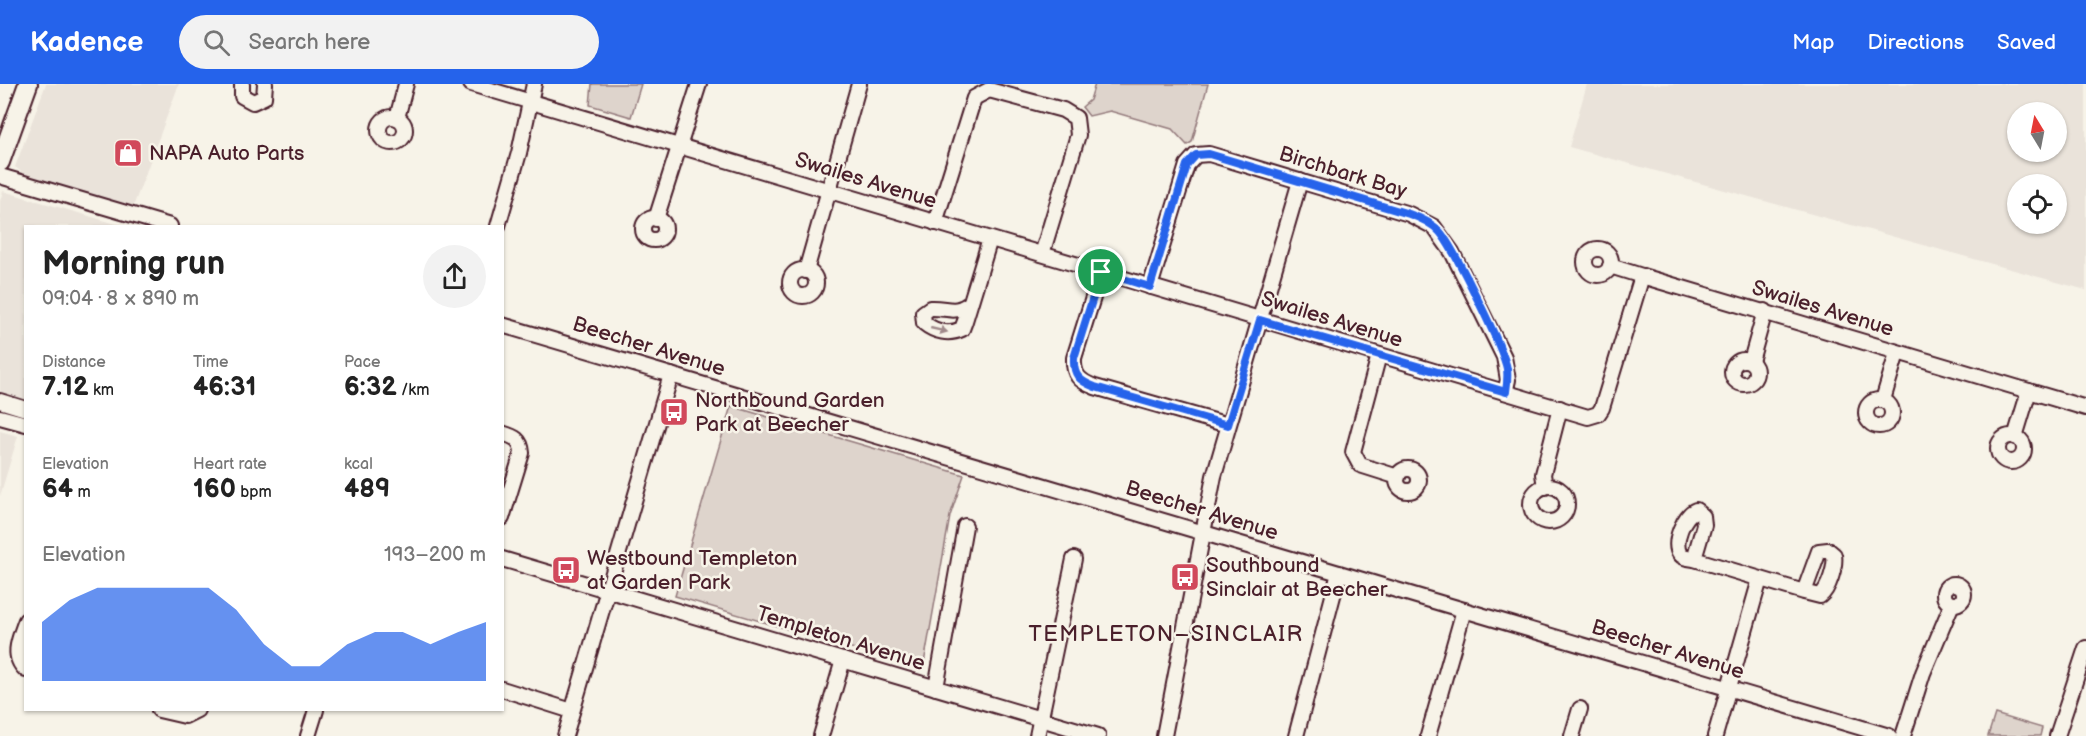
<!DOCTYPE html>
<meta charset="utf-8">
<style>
:root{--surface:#fff;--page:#f2f2f2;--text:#222;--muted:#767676;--accent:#2563eb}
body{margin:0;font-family:"Balsamiq Sans",sans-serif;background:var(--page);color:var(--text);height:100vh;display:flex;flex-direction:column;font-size:22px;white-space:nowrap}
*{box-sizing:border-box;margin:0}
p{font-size:20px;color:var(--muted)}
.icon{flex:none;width:33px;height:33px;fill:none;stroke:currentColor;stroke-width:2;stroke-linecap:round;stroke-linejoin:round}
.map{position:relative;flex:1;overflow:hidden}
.sheet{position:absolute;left:24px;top:141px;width:480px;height:486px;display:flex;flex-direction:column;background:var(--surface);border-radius:0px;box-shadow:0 2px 4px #0004}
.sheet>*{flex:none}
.needle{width:39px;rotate:350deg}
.tools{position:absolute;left:2007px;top:18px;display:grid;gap:12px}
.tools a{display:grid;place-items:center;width:60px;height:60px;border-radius:50%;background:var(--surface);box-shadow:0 2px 4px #0004;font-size:30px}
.pin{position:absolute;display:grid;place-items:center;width:51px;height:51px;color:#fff;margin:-26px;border:3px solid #fff;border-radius:50%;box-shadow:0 2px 6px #0007}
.round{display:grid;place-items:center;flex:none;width:63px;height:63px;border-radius:32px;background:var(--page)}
.overview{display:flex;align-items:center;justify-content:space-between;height:102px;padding:0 18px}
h1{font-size:33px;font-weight:800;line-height:45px}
.stats{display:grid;grid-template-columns:repeat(3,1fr);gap:9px;height:102px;padding:6px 18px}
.stats div{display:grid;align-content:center}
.stats b{font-size:26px;font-weight:800}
.stats small{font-size:16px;font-weight:400}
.stats p{font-size:16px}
.chart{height:168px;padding:12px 18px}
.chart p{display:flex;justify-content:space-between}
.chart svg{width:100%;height:108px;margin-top:6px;fill:var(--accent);opacity:.7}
header{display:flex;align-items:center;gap:36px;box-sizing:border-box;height:84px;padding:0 30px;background:var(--accent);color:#fff}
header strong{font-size:28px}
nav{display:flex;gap:33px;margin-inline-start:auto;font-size:21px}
.search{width:420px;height:54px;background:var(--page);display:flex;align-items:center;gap:15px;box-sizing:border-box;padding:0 21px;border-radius:33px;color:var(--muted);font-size:22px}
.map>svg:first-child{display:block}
.built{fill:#eae3da;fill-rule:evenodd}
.green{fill:#ded4cc;stroke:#947a7c;stroke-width:1.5}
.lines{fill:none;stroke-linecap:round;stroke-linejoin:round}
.minor-casing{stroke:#4a1f2b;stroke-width:18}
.major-casing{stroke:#4a1f2b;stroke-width:22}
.minor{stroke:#f7f3e8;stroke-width:14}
.major{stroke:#f7f3e8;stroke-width:18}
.oneway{fill:#a0898a}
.route-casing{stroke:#fff;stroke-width:12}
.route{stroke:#2563eb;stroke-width:8}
.labels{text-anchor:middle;stroke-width:5;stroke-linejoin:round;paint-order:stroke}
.poi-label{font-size:21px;fill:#4a1f2b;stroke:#f7f3e8;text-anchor:start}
.street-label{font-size:21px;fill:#4a1f2b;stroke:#f7f3e8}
.neighbourhood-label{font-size:22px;letter-spacing:1.5px;fill:#4a1f2b;stroke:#f7f3e8}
</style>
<header>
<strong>Kadence</strong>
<div class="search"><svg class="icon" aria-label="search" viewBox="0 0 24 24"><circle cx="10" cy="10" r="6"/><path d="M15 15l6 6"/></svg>Search here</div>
<nav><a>Map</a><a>Directions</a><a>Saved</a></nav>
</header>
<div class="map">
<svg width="2086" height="652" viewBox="0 0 2086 652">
<rect width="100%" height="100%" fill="#f7f3e8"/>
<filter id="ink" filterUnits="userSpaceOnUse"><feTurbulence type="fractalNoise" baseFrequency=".0167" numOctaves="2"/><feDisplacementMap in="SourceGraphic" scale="12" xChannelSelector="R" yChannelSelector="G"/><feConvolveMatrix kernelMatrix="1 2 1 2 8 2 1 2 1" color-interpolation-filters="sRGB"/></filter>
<g filter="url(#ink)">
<!-- built -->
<g class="built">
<polygon points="46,0 179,0 133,123 27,92 15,83"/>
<path d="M1587 0H2086V206L1569 63ZM2056 28V68H2018V28ZM2056 100V140H2018V100Z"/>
<polygon points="3,107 123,142 26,142 25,317 0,309 0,117"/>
<polygon points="0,347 18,352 0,412"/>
</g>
<!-- green -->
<g class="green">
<polygon points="592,0 641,0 631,33 590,21"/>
<polygon points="1095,0 1208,0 1192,58 1187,61 1172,45 1110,27 1089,32 1082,23 1090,16"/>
<polygon points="731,322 964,391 950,432 923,585 675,512"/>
<polygon points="1995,630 2042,644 2040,652 1988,652"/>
</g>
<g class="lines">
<!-- minor casing -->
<g class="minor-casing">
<g id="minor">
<polyline points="242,0 242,12 253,18 264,13 265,0"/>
<polyline points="471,0 1588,333 1598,330 1602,324 1642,192 2086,324"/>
<circle cx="392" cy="46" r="13"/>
<polyline points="397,34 406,0"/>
<polyline points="0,92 170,142"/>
<circle cx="654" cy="145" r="11"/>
<polyline points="656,135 699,0"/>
<polyline points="935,139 974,14 989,6 1063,26 1076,34 1078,51 1042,170"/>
<polyline points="498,142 519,69 534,0"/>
<circle cx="1598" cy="178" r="13"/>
<polyline points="1610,182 1642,192"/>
<circle cx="803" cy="199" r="13"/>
<polyline points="806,187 859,0"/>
<path d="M1101 188 1074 274C1073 291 1079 297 1095 303L1228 341"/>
<polyline points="1150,203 1187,81 1196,71 1209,70 1409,130 1434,143 1452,168 1504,273 1508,296 1505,308"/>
<path d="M970 219C955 231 947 223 930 224L923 229 924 239C935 248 949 251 962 245L965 237 990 155"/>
<polyline points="502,241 1889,652"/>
<polyline points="1379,271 1353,368 1360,381 1398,393"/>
<circle cx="1744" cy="288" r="12"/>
<polyline points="1751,277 1765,227"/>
<polyline points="1883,316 1897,269"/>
<circle cx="1879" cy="329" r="13"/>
<polyline points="0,317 26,325"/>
<polyline points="0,333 26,340"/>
<path d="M502 349C515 353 521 355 522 369L502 434"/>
<circle cx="2011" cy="365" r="13"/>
<polyline points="2015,353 2029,307"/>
<circle cx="1408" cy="396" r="11"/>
<circle cx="1549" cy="420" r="18"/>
<polyline points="1545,403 1543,390 1560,324"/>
<polyline points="502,475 1098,652"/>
<path d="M1694 475 1704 441 1703 432 1696 426C1684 430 1672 459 1680 470 1683 474 1688 474 1694 475L1804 508 1820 512C1829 505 1836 482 1834 471L1828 466 1819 467 1804 508"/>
<circle cx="1954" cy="510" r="10"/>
<path d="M26 536C20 553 10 572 26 586"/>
<polyline points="936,604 965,442"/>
<polyline points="502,605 572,627"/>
<polyline points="159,626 185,632 197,626"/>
<polyline points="308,652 316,626"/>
<polyline points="565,652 671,291"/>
<polyline points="821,652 843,576"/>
<polyline points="1037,652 1074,475"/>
<polyline points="1164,652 1214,392 1300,97"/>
<polyline points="1296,652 1339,489"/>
<polyline points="1428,652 1464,526"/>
<polyline points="1572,652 1580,625"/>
<polyline points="1715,652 1760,495"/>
<polyline points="1903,652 1923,589 1952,520"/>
<polyline points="2057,652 2086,564"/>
</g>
</g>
<!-- major casing -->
<g class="major-casing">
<polyline id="major" points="0,78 28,0"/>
</g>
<!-- minor -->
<use href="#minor" class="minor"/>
<!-- major -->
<use href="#major" class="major"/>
</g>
<!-- one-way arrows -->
<defs><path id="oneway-solid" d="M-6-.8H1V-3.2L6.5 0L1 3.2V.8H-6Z" transform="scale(1.5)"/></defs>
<use class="oneway" href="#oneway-solid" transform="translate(939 246) rotate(13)"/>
</g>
<g class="lines" filter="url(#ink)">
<!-- route casing -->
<g class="route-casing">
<path id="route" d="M1209 70 1409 130C1421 134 1432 139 1440 148 1454 164 1504 266 1507 285 1508 293 1507 301 1506 308L1260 236 1228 341 1095 303C1079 297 1073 291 1074 274L1101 188 1150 203 1187 81 1196 71Z"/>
</g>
<!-- route -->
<use href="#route" class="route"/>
</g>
<!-- icons -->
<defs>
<g id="shop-square" transform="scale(1.5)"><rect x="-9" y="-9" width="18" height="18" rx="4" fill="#d1495b" stroke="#f7f3e8"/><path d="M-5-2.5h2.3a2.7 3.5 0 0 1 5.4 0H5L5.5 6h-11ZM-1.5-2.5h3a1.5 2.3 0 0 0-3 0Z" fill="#fff"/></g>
<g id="bus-square" transform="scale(1.5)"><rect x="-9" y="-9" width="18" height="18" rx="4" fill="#d1495b" stroke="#f7f3e8"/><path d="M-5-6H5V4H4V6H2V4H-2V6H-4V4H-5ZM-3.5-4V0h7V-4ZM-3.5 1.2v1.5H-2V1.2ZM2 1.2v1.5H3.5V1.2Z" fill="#fff"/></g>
</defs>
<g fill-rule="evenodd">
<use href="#shop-square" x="128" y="69"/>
<use href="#bus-square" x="674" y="328"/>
<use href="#bus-square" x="566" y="486"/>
<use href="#bus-square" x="1185" y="493"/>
</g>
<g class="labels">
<!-- poi labels -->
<g class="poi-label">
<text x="149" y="76">NAPA Auto Parts</text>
<text x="695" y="323">Northbound Garden<tspan x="695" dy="24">Park at Beecher</tspan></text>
<text x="587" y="481">Westbound Templeton<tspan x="587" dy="24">at Garden Park</tspan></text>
<text x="1206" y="488">Southbound<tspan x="1206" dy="24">Sinclair at Beecher</tspan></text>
</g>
<!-- street labels -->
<g class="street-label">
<text transform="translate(1343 88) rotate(17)" y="7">Birchbark Bay</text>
<text transform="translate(866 96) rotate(17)" y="7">Swailes Avenue</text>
<text transform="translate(1823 224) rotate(17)" y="7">Swailes Avenue</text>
<text transform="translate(1332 235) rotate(17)" y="7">Swailes Avenue</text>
<text transform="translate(649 262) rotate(17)" y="7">Beecher Avenue</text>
<text transform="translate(1202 426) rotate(17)" y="7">Beecher Avenue</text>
<text transform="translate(841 554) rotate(17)" y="7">Templeton Avenue</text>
<text transform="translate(1668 565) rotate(17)" y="7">Beecher Avenue</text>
</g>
<!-- neighbourhood labels -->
<g class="neighbourhood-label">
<text x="1166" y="557">TEMPLETON–SINCLAIR</text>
</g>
</g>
</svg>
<div class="tools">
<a><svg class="needle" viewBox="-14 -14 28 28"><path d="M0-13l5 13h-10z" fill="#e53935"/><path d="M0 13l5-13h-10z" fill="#767676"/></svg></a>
<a><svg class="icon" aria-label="locate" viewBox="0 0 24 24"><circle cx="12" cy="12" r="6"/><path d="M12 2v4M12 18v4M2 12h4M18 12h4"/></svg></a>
</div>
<div class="pin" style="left:1101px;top:188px;background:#1e9e55"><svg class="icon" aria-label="arrive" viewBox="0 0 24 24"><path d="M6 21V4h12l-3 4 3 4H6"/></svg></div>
<section class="sheet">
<div class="overview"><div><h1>Morning run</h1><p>09:04 · 8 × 890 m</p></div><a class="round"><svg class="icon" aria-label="share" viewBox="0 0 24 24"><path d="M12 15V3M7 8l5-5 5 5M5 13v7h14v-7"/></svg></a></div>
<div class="stats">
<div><p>Distance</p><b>7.12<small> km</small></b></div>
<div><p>Time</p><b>46:31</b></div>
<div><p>Pace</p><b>6:32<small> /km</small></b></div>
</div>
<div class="stats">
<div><p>Elevation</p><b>64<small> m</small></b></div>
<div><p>Heart rate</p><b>160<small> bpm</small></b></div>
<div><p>kcal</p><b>489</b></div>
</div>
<div class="chart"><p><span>Elevation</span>193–200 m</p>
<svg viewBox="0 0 160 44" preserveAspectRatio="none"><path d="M0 44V20L10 11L20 6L30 6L40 6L50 6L60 6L70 15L80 29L90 38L100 38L110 29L120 24L130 24L140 29L150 24L160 20V44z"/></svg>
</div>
</section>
</div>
